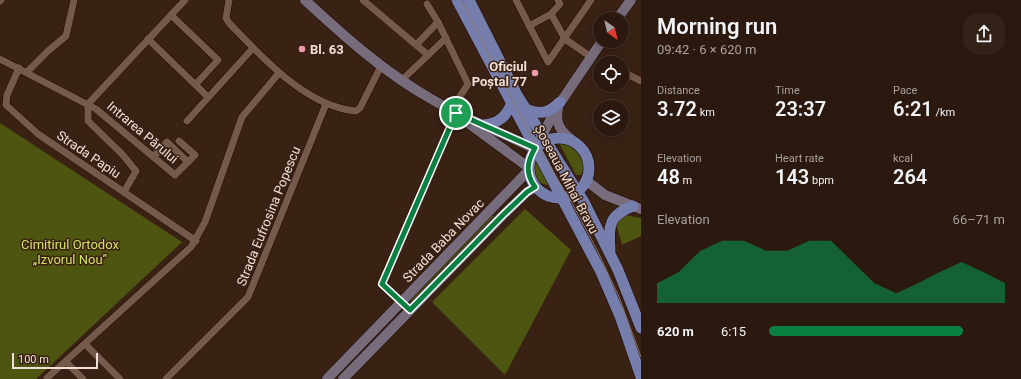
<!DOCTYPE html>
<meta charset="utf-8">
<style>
:root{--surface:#2b190f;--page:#332218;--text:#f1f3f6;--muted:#a6a09e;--line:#47382f;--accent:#0b8043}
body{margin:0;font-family:Roboto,sans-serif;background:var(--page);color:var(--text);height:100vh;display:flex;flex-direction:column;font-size:15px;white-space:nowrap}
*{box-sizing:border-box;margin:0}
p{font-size:13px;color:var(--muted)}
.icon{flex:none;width:22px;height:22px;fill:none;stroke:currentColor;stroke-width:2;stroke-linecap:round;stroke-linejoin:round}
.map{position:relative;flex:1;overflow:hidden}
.sheet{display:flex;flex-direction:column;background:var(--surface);width:380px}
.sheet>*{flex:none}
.needle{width:26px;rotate:146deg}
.fabs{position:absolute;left:593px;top:12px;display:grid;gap:8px}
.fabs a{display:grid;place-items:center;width:36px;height:36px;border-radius:50%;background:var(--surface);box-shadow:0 2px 10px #0003,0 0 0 1px var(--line);font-size:20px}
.scale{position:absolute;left:12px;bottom:10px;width:86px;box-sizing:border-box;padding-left:4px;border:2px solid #efdfd6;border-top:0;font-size:11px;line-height:14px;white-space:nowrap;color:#efdfd6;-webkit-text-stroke:3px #392114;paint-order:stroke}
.pin{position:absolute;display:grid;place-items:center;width:34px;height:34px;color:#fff;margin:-17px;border:2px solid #fff;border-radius:50%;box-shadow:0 1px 4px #0007}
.round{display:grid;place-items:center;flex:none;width:42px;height:42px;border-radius:16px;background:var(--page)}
.summary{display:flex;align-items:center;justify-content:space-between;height:68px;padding:0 16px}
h1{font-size:22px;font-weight:600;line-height:30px}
.figures{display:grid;grid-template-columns:repeat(3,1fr);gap:6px;height:68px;padding:4px 16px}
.figures div{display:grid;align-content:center}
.figures b{font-size:20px;font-weight:600}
.figures small{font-size:11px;font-weight:400}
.figures p{font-size:11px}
.chart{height:112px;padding:8px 16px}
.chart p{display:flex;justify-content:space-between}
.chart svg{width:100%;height:72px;margin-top:4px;fill:var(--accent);opacity:.7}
ul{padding:0 16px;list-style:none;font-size:13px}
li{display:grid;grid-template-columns:64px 48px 1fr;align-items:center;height:30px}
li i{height:10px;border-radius:5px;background:var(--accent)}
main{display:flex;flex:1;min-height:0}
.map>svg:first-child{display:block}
.green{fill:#4e5510}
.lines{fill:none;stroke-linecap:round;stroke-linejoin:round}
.street-casing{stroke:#200a01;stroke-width:8}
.secondary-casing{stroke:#200a01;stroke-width:11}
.primary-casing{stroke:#200a01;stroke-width:12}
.street{stroke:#75594a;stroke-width:7}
.secondary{stroke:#766c7c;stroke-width:10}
.primary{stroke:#767ead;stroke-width:11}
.tram{stroke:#8c786d;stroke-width:1}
.route-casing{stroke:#fff;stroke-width:8}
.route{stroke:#0b8043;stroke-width:5}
.poi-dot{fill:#f29aad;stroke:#392114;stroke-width:1.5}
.labels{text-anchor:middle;stroke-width:3;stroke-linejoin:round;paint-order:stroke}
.poi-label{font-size:13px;font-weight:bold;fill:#efdfd6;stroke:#392114;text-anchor:start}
.street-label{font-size:13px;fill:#efdfd6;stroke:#392114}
.park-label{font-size:13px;fill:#d3e364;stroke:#392114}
</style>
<main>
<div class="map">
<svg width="641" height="379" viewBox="0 0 641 379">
<rect width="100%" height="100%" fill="#392114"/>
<!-- green -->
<g class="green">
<polygon points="0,123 182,242 36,379 0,379"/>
<path d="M559 143C572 144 589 160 581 175H576Z"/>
<path d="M536 158 549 185C533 184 531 170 536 158Z"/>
<polygon points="525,209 571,250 505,375 432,302"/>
<polygon points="493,213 494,217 412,302 410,300"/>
<polygon points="626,215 641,218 641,236 622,245 616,223"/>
</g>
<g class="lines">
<!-- street casing -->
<g class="street-casing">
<g id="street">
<path d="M229 0 226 18 229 23C262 57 306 107 356 111L360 108 381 66"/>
<polyline points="363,0 428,55"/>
<polyline points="516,0 548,62 591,0"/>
<polyline points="0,1 1,0"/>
<polyline points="427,4 438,22 468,84 451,110"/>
<polyline points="551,14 560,4 558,0"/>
<polyline points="171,15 218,60 196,84"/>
<polyline points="529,26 551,14 565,39 591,57"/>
<polyline points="148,39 208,97"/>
<polyline points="417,44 438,22"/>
<polyline points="0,59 96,109 175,175 195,155 179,141"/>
<polyline points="19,68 7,95 6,105 38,134 196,241"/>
<polyline points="27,72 48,51 66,36 74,0"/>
<polyline points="625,73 641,81"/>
<polyline points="402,80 446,38"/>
<polyline points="187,121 253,48"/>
<polyline points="154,156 167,142 188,162"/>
<polyline points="124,192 136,171 122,154 88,121 88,104 185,0"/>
<polyline points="410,310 381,284 456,113"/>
<polyline points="85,344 120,379"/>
<polyline points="66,362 83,379"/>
<polyline points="47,378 191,247 205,222 242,117 279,73"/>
<polyline points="166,379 248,297 326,104"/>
</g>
</g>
<!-- secondary casing -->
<g class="secondary-casing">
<g id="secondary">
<path d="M305 0C345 37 385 73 433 100 465 119 501 132 535 149L556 109 602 41"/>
<polyline points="617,19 631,0"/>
<path d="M558 108C555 123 560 131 572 140"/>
<polyline points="468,123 528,167"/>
<polyline points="587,181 605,195 641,209"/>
<polyline points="327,379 527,172"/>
<polyline points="343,379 503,215 527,192 535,187"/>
</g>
</g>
<!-- primary casing -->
<g class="primary-casing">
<g id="primary">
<polyline points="457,0 601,272 620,316 641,377"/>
<polyline points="469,0 517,95 584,202 618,270 641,328"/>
<path d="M526 109C541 115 549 113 560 102"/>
<path d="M484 125C498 123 505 118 511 105"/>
<circle cx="559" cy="168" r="30"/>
<path d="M610 250C608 226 609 215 633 206"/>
</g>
</g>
<!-- street -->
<use href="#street" class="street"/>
<!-- secondary -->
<use href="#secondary" class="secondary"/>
<!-- primary -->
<use href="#primary" class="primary"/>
<!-- tram -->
<polyline class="tram" points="461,0 529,132 572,203 597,250 619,297 641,357"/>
</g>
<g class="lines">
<!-- route casing -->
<g class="route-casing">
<path id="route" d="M456 113 535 148C527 162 525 173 535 187L527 192 503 215 410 310 382 284Z"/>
</g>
<!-- route -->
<use href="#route" class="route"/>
</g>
<!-- markers -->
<g class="poi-dot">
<circle cx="302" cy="49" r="4"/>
<circle cx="535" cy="73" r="4"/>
</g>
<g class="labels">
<!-- poi labels -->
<g class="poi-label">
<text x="310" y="54">Bl. 63</text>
<text x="527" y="71" text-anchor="end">Oficiul<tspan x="527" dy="15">Poștal 77</tspan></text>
</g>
<!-- street labels -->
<g class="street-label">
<text transform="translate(143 132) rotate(40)" y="5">Intrarea Părului</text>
<text transform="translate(89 154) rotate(34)" y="5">Strada Papiu</text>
<text transform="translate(567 179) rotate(62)" y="5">Șoseaua Mihai Bravu</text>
<text transform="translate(268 216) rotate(-68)" y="5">Strada Eufrosina Popescu</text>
<text transform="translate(443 240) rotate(-46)" y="5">Strada Baba Novac</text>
</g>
<!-- park labels -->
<g class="park-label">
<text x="70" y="249">Cimitirul Ortodox<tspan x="70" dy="15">„Izvorul Nou”</tspan></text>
</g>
</g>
</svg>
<div class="fabs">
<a><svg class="needle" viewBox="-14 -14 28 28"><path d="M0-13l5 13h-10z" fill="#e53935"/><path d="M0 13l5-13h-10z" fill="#a6a09e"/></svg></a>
<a><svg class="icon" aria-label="locate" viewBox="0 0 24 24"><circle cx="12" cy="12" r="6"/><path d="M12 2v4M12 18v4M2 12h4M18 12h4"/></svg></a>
<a><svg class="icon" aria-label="layers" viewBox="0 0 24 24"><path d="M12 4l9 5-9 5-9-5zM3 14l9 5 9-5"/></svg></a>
</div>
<div class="scale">100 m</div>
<div class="pin" style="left:456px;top:113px;background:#1e9e55"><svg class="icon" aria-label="arrive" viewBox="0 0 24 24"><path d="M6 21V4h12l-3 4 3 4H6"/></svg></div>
</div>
<section class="sheet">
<div class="summary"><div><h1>Morning run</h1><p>09:42 · 6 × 620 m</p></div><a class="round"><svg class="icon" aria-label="share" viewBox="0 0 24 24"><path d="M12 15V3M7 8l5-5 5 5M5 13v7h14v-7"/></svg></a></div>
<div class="figures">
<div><p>Distance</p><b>3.72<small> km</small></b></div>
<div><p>Time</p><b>23:37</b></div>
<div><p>Pace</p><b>6:21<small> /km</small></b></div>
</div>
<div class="figures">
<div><p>Elevation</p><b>48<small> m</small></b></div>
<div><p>Heart rate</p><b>143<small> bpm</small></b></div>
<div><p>kcal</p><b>264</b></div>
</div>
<div class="chart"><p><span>Elevation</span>66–71 m</p>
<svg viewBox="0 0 160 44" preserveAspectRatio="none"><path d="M0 44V32L10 25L20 12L30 6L40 6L50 12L60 12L70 6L80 6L90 19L100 32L110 38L120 32L130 25L140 19L150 25L160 32V44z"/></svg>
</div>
<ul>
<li><b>620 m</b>6:15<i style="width:82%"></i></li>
</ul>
</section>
</main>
